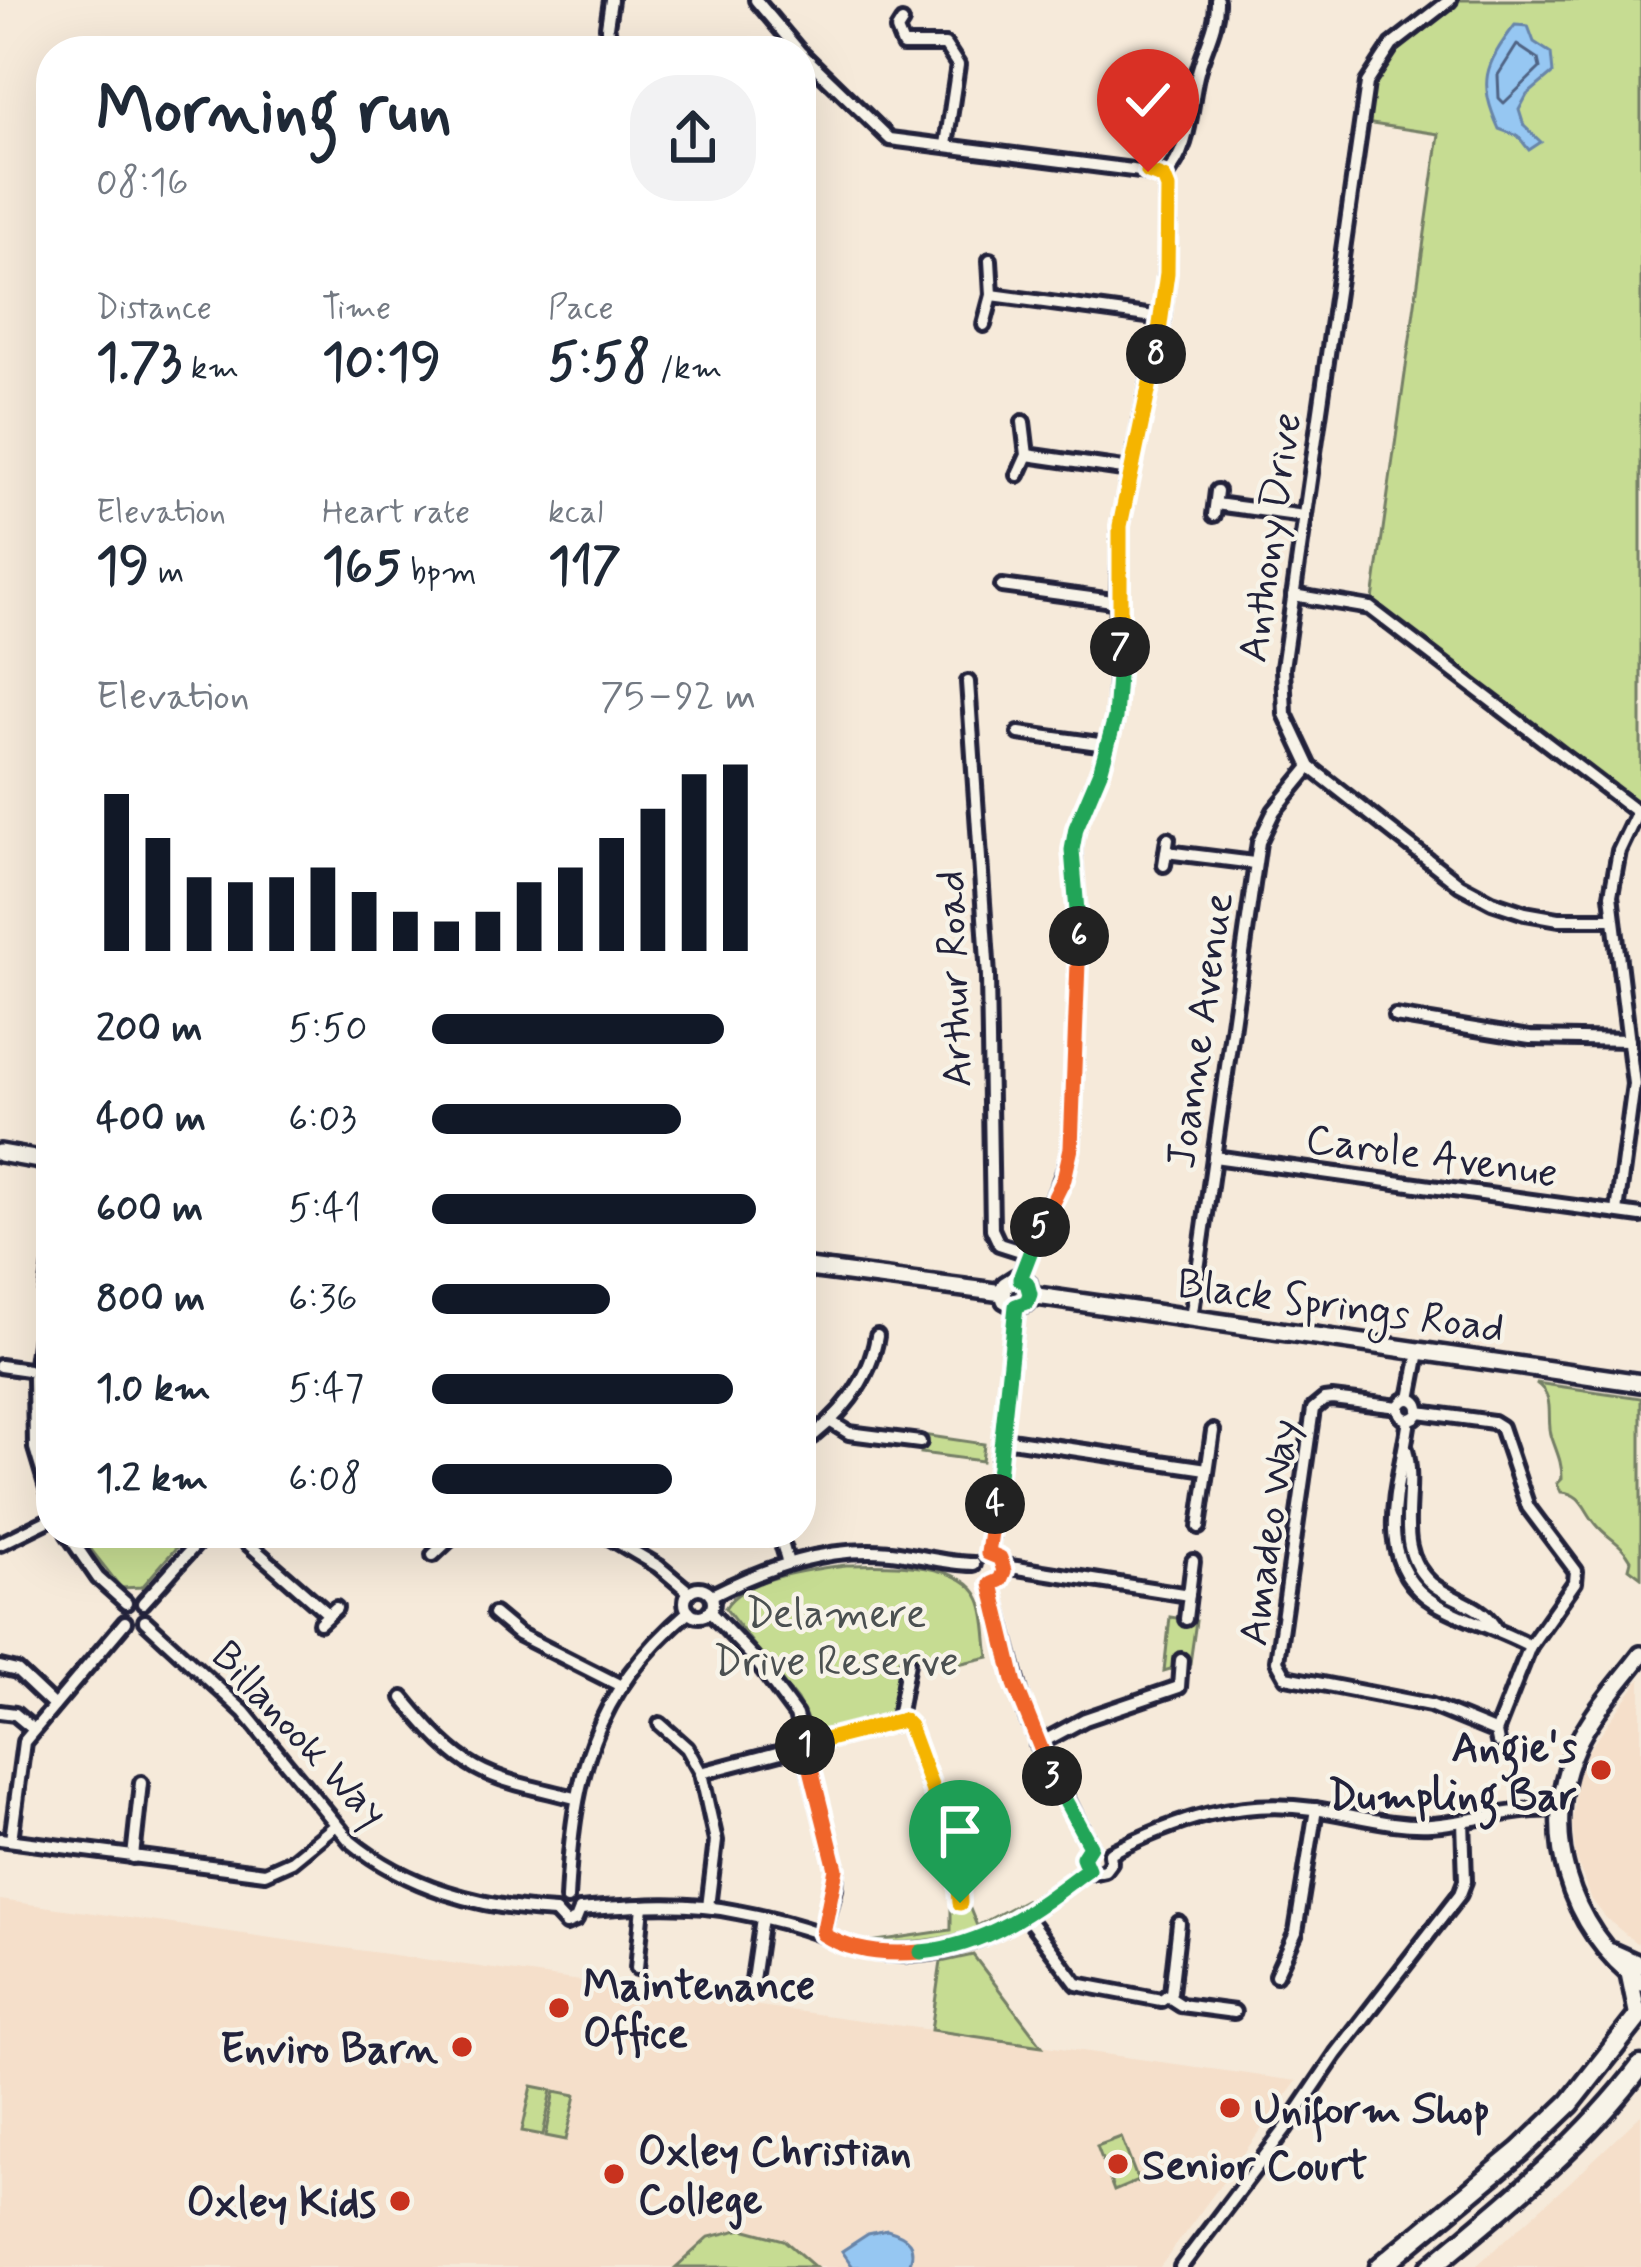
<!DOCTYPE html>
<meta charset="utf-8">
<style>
:root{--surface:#fff;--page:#f2f2f3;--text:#1f2937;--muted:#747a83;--accent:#111827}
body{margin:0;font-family:Mynerve,sans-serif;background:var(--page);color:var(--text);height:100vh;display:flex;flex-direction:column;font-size:45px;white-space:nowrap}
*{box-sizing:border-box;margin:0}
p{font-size:39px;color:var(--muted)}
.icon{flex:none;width:66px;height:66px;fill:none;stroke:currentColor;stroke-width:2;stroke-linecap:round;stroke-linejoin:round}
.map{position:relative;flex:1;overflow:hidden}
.sheet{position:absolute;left:36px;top:36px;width:780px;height:1512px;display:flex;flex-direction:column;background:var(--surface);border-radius:48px;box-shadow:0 12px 48px #0002}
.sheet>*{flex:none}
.pin{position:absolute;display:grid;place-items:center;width:102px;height:102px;color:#fff;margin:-123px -51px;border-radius:50% 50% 50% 0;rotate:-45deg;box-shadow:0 0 12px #0007}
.pin .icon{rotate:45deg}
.km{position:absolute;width:60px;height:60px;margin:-30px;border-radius:50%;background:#222;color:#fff;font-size:33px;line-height:60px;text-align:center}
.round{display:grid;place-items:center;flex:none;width:126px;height:126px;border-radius:48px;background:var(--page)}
.summary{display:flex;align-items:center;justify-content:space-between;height:204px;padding:0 60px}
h1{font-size:66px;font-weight:700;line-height:90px}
.figures{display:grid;grid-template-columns:repeat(3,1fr);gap:18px;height:204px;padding:12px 60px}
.figures div{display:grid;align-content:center}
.figures b{font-size:51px;font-weight:700}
.figures small{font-size:33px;font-weight:400}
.figures p{font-size:33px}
.chart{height:336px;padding:24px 60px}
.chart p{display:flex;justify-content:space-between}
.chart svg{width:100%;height:216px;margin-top:12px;stroke:var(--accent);stroke-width:6}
ul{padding:0 60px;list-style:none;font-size:39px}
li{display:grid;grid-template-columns:192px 144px 1fr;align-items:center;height:90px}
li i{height:30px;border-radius:15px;background:var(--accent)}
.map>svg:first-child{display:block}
.built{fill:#f5dfca}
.green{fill:#c6dc92;stroke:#747f66;stroke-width:3}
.water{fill:#96c7f2;stroke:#6885a9;stroke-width:3}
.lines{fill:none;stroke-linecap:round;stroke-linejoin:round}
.shore{stroke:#506484;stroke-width:3}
.street-casing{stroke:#22223b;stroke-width:20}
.secondary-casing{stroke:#22223b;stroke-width:24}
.highway-casing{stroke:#22223b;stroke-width:27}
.street{stroke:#f7f3e8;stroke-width:10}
.secondary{stroke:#f7f3e8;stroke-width:15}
.highway{stroke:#f7f3e8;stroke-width:18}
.split-1-casing{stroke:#fff;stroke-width:24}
.split-2-casing{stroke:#fff;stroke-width:24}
.split-3-casing{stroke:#fff;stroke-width:24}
.split-4-casing{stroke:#fff;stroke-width:24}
.split-5-casing{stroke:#fff;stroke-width:24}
.split-6-casing{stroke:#fff;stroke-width:24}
.split-7-casing{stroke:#fff;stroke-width:24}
.split-8-casing{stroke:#fff;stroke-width:24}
.split-9-casing{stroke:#fff;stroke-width:24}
.split-1{stroke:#f5b400;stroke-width:15}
.split-2{stroke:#f0652b;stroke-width:15}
.split-3{stroke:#22a559;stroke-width:15}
.split-4{stroke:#f0652b;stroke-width:15}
.split-5{stroke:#22a559;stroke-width:15}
.split-6{stroke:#f0652b;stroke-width:15}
.split-7{stroke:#22a559;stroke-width:15}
.split-8{stroke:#f5b400;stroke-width:15}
.split-9{stroke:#f5b400;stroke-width:15}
.poi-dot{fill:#c8321e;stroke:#f7f3e8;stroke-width:4.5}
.labels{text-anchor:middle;stroke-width:9;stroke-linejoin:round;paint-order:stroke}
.street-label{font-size:42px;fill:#22223b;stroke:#f7f3e8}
.park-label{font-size:42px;fill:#4b5051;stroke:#f7f3e8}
.poi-label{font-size:42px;font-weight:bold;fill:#22223b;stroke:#f7f3e8;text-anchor:start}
</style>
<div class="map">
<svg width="1641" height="2267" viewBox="0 0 1641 2267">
<rect width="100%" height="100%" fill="#f6eada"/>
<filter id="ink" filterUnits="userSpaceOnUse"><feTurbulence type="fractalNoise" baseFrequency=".00833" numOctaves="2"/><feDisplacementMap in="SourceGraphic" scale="24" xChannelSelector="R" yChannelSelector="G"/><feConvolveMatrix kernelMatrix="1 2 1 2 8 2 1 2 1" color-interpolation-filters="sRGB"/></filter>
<g filter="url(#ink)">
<!-- built -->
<g class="built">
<polygon points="1641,1678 1641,1942 1636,1943 1606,1918 1592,1900 1576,1859 1572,1822 1577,1777 1588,1751"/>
<polygon points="0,1900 1297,2081 1160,2267 0,2267"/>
<polygon points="1641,2115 1641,2267 1475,2267 1569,2183"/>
</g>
<!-- green -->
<g class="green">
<path d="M1456 0H1641V809L1373 600 1439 134 1365 123C1382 34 1405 56 1456 0Z"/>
<path d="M1536 1383 1641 1398V1577L1629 1568 1631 1560C1622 1543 1607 1538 1596 1524 1584 1510 1582 1493 1561 1492L1557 1483 1562 1478C1562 1462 1557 1453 1552 1438 1545 1419 1557 1397 1536 1383Z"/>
<polygon points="923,1435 984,1444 982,1461 921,1453"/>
<polygon points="78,1533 189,1533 142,1587 121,1588"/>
<path d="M847 1565C882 1564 963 1560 980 1600 987 1616 986 1640 989 1657L958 1664 905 1656 897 1712 814 1733 797 1700 725 1608C743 1577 813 1569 847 1565Z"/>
<polygon points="1170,1617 1196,1621 1190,1663 1164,1671"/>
<path d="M1027 1899C991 1935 922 1945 870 1942L951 1930V1909H970L977 1926Z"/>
<polygon points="973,1955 1042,2046 931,2030 941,1962"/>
<polygon points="532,2086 552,2090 543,2135 522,2131"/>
<polygon points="555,2091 576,2095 566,2140 546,2136"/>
<polygon points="1121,2137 1138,2181 1114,2191 1097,2146"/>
<polygon points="743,2229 784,2240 815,2267 676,2267 709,2237"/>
</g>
<!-- water -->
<g class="water">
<path d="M1515 25 1528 26 1534 42 1551 53 1553 73 1527 95 1519 110 1524 126 1541 142 1529 150 1518 136 1499 129C1478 82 1484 66 1515 25Z"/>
<path d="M887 2230C909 2236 917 2244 909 2267H853L842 2251 868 2234Z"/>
</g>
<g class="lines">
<!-- shore -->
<polygon class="shore" points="1517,45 1538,59 1540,68 1504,103 1499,98 1498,75"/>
<!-- street casing -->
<g class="street-casing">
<g id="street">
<polyline points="611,0 607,27 613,51"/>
<polyline points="756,0 799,51"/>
<polyline points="1450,0 1392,45 1367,83 1283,668 1285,714 1310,767 1460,885 1492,902 1525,913 1559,919 1612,919"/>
<polyline points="902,22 897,30 903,45 945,45 958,65 946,145"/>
<polyline points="801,53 890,139 1148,172 1164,178"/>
<polyline points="992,295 1162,318"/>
<polyline points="984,325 992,295 990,260"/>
<polyline points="1027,455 1130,470"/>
<polyline points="1018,475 1027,455 1023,422"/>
<polyline points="1216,504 1304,516"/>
<polyline points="1214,515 1217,491"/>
<polyline points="1002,586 1120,602"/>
<polyline points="1293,595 1370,608 1641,815"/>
<polyline points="968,682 988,976 992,1229 999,1244 1027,1253"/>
<polyline points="1019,733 1106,745"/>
<polyline points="1166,852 1254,863"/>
<polyline points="1164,865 1168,839"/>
<polyline points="1395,1016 1530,1038 1629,1040"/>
<polyline points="1214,1157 1641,1216"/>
<polyline points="1617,1212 1634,1084 1611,895 1619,851 1637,813"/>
<path d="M1020 1279C1032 1233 1060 1195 1071 1148L1079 939 1073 850 1076 828 1101 768 1115 719 1120 526 1162 318 1167 273 1168 188 1164 178C1191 149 1189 111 1197 76 1203 49 1218 29 1217 0"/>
<polyline points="1191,1319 1259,842 1274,811 1310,767"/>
<polyline points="36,1364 51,1264"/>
<polyline points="0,1366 28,1370"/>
<polyline points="42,1372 51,1373"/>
<polyline points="34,1378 35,1448 51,1501"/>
<circle cx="1409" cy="1409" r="10"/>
<polyline points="1410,1399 1419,1352"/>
<polyline points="1399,1407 1332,1399 1324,1400 1313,1409 1277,1661 1286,1677 1430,1705 1496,1732"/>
<polyline points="1419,1412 1493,1422 1501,1427 1528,1507 1576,1571 1575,1582 1530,1646 1496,1732 1498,1742"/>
<path d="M1409 1419C1401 1481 1368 1562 1435 1603 1466 1621 1499 1629 1530 1646"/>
<polyline points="831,1422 849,1433 920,1442"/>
<polyline points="1003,1439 1207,1469"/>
<path d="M801 1444C839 1419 870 1381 877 1336"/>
<path d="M1406 1449C1418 1496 1390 1548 1432 1584 1453 1601 1479 1603 1494 1626"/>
<polyline points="1199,1527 1213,1431"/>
<polyline points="67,1533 98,1578 126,1603"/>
<polyline points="236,1533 327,1613"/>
<polyline points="602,1533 658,1566 689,1592"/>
<polyline points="779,1533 788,1563"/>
<polyline points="0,1544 51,1519"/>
<polyline points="989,1553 1016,1306"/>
<polyline points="433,1555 451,1538"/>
<polyline points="1004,1566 1189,1595"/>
<polyline points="991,1584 1027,1718 1090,1846"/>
<circle cx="699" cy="1602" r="14"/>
<path d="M712 1595C767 1567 827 1546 891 1552 918 1555 946 1564 974 1564"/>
<polyline points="143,1603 206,1533"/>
<polyline points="709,1611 753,1657 796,1715 836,1869 835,1889 823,1934"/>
<polyline points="494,1614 518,1634 619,1685"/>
<polyline points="1186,1619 1193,1561"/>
<path d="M145 1621 244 1712 350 1841C407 1888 482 1908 555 1912"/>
<polyline points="320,1623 336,1608"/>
<polyline points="0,1667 17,1671 54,1706"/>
<path d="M403 1698C465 1774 482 1776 576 1798"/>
<polyline points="0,1712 15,1714 33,1729"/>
<polyline points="898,1718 908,1662"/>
<polyline points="660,1724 687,1748 701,1773 716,1841 708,1907"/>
<polyline points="1037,1745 1085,1719 1179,1687 1181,1660"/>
<polyline points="701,1773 903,1720 909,1726 957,1857 960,1903"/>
<polyline points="0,1839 265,1873 292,1861 336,1825"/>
<polyline points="11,1840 24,1742 125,1622"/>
<path d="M1110 1853C1175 1820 1239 1798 1313 1809 1352 1814 1391 1827 1431 1825 1474 1822 1515 1807 1558 1810"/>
<polyline points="133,1857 141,1783"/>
<polyline points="1088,1869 1096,1872 1105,1870 1111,1862 1110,1853"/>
<path d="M567 1899C573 1776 592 1694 689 1611"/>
<path d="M580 1910C632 1906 685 1901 737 1912 764 1917 792 1924 818 1933 830 1937 839 1944 852 1947 948 1975 1016 1923 1088 1869"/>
<polyline points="555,1912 566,1924 576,1920 580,1910"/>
<polyline points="1026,1916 1077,1984 1161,2000 1171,1993 1179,1923"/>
<polyline points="637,1968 643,1906"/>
<polyline points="1276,1975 1296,1932 1316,1809"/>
<polyline points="752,1987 762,1918"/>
<polyline points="1167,1996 1181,2005 1234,2012"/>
<polyline points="1181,2267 1286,2128 1336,2054 1460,1894 1465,1881 1463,1821"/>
</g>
</g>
<!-- secondary casing -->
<g class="secondary-casing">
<g id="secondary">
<polyline points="0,1153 51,1162"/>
<polyline points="801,1267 1003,1293"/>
<polyline points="1003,1293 1005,1285 1016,1278 1027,1283 1030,1295"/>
<polyline points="1003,1293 1005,1300 1016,1306 1027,1302 1030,1295"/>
<polyline points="1030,1295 1641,1383"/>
<path d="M1641 1655C1619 1684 1591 1714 1576 1747 1538 1830 1569 1930 1641 1982"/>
<polyline points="1612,1952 1641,1965"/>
<polyline points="1629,1973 1638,2017"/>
</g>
</g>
<!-- highway casing -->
<g class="highway-casing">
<g id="highway">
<polyline points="1380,2267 1520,2151 1570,2103 1641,2013"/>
<path d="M1431 2267C1506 2205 1582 2144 1641 2066"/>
</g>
</g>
<!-- street -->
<use href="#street" class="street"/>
<!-- secondary -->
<use href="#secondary" class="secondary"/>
<!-- highway -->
<use href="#highway" class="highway"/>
</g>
</g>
<g class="lines" filter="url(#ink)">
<!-- split-1 casing -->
<g class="split-1-casing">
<polyline id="split-1" points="805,1745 903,1720 909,1726 957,1857 960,1903"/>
</g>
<!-- split-2 casing -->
<g class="split-2-casing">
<path id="split-2" d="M805 1745 836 1869 823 1934C852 1953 887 1955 921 1952"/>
</g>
<!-- split-3 casing -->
<g class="split-3-casing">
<path id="split-3" d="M921 1952C989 1945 1035 1909 1088 1869L1083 1857 1090 1846 1052 1776"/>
</g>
<!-- split-4 casing -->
<g class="split-4-casing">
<polyline id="split-4" points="995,1504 988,1553 1000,1558 1004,1571 1000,1580 991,1584 1015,1684 1052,1776"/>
</g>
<!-- split-5 casing -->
<g class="split-5-casing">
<polyline id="split-5" points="995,1504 1016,1306 1027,1302 1030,1294 1027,1283 1020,1279 1040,1227"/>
</g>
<!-- split-6 casing -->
<g class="split-6-casing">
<polyline id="split-6" points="1040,1227 1064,1179 1071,1148 1079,936"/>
</g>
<!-- split-7 casing -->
<g class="split-7-casing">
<polyline id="split-7" points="1079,936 1072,850 1076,828 1101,769 1115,718 1120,647"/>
</g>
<!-- split-8 casing -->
<g class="split-8-casing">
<polyline id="split-8" points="1120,647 1120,526 1156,354"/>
</g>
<!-- split-9 casing -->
<g class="split-9-casing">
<polyline id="split-9" points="1148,172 1164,178 1168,188 1167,273 1156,354"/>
</g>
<!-- split-1 -->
<use href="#split-1" class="split-1"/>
<!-- split-2 -->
<use href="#split-2" class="split-2"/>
<!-- split-3 -->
<use href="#split-3" class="split-3"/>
<!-- split-4 -->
<use href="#split-4" class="split-4"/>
<!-- split-5 -->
<use href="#split-5" class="split-5"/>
<!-- split-6 -->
<use href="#split-6" class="split-6"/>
<!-- split-7 -->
<use href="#split-7" class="split-7"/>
<!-- split-8 -->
<use href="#split-8" class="split-8"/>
<!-- split-9 -->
<use href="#split-9" class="split-9"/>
</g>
<!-- markers -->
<g class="poi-dot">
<circle cx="1601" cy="1770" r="12"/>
<circle cx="559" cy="2008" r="12"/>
<circle cx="462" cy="2047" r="12"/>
<circle cx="1230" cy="2108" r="12"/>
<circle cx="1118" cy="2164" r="12"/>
<circle cx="614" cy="2174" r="12"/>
<circle cx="400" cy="2201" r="12"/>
</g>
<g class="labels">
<!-- street labels -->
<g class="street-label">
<text transform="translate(1268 537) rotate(-82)" y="15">Anthony Drive</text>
<text transform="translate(952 979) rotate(-92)" y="15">Arthur Road</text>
<text transform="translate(1198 1030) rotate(-82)" y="15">Joanne Avenue</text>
<text transform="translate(1432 1154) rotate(8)" y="15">Carole Avenue</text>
<text transform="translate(1341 1304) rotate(8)" y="15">Black Springs Road</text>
<text transform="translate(1267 1532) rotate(-82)" y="15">Amadeo Way</text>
<text transform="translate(301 1733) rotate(47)" y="15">Billanook Way</text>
</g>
<!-- park labels -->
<g class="park-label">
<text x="836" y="1627">Delamere<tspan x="836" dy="48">Drive Reserve</tspan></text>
</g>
<!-- poi labels -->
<g class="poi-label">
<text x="1577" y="1761" text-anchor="end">Angie's<tspan x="1577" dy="48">Dumpling Bar</tspan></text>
<text x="583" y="1999">Maintenance<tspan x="583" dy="48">Office</tspan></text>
<text x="438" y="2062" text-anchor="end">Enviro Barn</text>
<text x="1254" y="2123">Uniform Shop</text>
<text x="638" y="2165">Oxley Christian<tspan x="638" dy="48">College</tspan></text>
<text x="1142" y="2179">Senior Court</text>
<text x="376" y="2216" text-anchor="end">Oxley Kids</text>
</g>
</g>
</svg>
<div class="pin" style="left:960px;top:1903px;background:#1e9e55"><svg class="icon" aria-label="arrive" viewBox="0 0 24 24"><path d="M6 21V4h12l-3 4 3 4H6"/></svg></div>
<div class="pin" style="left:1148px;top:172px;background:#d93025"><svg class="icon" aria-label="check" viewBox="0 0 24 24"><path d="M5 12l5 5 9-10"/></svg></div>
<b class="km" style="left:805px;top:1745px">1</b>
<b class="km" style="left:1052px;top:1776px">3</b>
<b class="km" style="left:995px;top:1504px">4</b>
<b class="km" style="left:1040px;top:1227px">5</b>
<b class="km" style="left:1079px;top:936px">6</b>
<b class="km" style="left:1120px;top:647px">7</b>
<b class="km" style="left:1156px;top:354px">8</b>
<section class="sheet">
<div class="summary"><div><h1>Morning run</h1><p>08:16</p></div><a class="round"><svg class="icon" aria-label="share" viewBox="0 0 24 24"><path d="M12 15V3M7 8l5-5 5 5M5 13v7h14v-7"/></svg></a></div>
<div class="figures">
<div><p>Distance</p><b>1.73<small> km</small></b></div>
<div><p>Time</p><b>10:19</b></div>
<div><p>Pace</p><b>5:58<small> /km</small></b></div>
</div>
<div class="figures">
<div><p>Elevation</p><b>19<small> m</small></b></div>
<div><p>Heart rate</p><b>165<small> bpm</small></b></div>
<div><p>kcal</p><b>117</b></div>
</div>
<div class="chart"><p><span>Elevation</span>75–92 m</p>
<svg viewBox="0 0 160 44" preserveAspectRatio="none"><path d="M5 44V12M15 44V21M25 44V29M35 44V30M45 44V29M55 44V27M65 44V32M75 44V36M85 44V38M95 44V36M105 44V30M115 44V27M125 44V21M135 44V15M145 44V8M155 44V6"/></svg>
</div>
<ul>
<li><b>200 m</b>5:50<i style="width:90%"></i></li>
<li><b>400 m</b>6:03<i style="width:77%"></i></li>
<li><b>600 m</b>5:41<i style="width:100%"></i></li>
<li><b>800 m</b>6:36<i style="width:55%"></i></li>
<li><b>1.0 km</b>5:47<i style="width:93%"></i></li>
<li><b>1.2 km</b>6:08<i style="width:74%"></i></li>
</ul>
</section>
</div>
